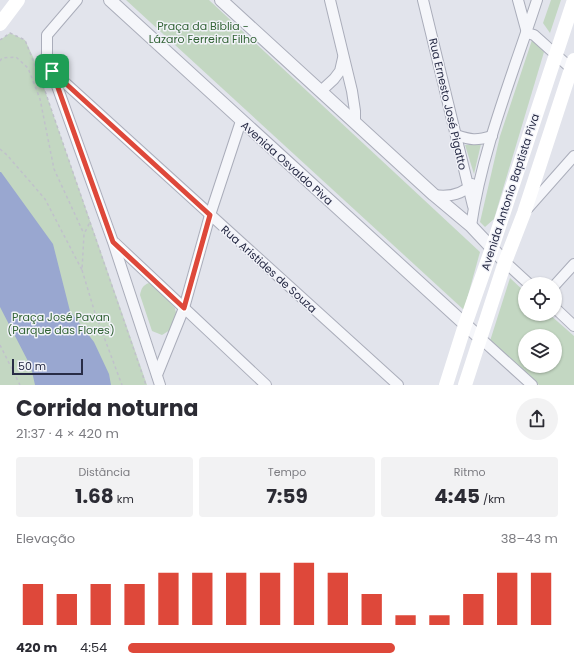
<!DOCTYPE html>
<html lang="pt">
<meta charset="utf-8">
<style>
:root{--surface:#fff;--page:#f2f2f3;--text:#2b2b33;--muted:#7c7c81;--accent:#de483a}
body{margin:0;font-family:Poppins,sans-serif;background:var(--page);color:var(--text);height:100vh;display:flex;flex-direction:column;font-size:15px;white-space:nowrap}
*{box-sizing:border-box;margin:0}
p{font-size:13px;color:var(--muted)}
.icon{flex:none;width:22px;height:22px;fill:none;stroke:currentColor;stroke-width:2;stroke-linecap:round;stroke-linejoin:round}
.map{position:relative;height:385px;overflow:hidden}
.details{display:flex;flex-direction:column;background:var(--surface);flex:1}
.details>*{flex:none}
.buttons{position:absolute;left:518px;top:277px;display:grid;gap:8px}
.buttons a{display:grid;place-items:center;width:44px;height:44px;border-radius:50%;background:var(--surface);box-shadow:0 1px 3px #0004;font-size:20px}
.scale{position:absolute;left:12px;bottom:10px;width:71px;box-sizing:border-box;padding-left:4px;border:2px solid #282c46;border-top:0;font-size:11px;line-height:14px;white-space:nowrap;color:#282c46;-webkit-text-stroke:3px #f2f3f9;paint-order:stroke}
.pin{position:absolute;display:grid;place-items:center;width:34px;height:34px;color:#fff;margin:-17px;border-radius:8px;box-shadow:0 2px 6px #0006}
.round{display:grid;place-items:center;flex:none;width:42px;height:42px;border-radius:21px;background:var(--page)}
.head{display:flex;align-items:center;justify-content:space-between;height:68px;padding:0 16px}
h1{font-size:22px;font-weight:700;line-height:30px}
.figures{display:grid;grid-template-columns:repeat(3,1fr);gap:6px;height:68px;padding:4px 16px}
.figures div{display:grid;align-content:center;border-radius:4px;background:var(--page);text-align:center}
.figures b{font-size:20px;font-weight:700}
.figures small{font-size:11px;font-weight:400}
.figures p{font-size:11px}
.chart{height:112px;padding:8px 16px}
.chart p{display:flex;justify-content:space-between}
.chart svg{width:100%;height:72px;margin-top:4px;stroke:var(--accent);stroke-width:6}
ul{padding:0 16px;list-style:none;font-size:13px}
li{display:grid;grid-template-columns:64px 48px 1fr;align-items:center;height:30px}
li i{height:10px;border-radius:5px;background:var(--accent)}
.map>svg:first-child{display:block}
.green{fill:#c3d7c2;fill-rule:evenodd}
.water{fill:#99a7d0}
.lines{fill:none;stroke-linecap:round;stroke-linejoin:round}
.minor-casing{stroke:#aaadba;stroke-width:12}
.tertiary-casing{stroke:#aaadba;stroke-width:14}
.path{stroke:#c0c1cb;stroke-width:1.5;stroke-dasharray:3 3;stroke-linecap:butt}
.minor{stroke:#f5f6fa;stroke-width:10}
.tertiary{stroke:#f5f6fa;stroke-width:12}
.secondary{stroke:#fff;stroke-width:14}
.route-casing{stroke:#fff;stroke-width:8}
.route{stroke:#de483a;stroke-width:5}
.labels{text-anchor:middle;stroke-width:3;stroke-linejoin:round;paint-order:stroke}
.park-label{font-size:11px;fill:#336436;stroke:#f2f3f9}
.street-label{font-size:11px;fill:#282c46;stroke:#f2f3f9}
</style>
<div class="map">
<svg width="574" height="385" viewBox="0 0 574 385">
<rect width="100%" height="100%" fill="#e2e4ec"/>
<!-- green -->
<g class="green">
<polygon points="126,0 209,0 480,252 464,310"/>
<polygon points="551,0 561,0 550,33 543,23"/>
<polygon points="10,33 25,40 34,59 147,385 0,385 0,40"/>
<polygon points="532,40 544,52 494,219 485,227 480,222 500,136"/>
<polygon points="481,144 474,174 465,145"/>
<path d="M510 278 525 292V314H549L574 336V385H539L490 341ZM525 336H555V366H525Z"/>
<path d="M149 283 153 284 175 308 176 313 170 330 162 335 152 331 140 295C141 289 143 285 149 283Z"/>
</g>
<!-- water -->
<polygon class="water" points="0,172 1,172 53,244 70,311 94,342 109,374 111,385 35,385 31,367 0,307"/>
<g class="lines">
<!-- minor casing -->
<g class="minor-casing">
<g id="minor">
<polyline points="77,0 47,35 47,58 113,242 160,385"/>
<polyline points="330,0 352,91 355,111 355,122"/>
<polyline points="423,0 473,206"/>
<polyline points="518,0 527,33 534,35 574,71"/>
<polyline points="52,71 398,385"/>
<polyline points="321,91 334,79 340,71 343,58"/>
<path d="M456 135C471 140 476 141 492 136"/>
<path d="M434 195C448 197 462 195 472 184"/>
<polyline points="528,208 574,156"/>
<path d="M471 226C482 149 513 74 537 0"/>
<polyline points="115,243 266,385"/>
<polyline points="505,262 529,284"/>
<polyline points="555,285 574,264"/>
<polyline points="555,308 574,326"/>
<polyline points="480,338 532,385"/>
<polyline points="157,375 184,308 210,215 241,121"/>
</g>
</g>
<!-- tertiary casing -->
<g class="tertiary-casing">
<g id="tertiary">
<polyline points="110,0 480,338"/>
<polyline points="221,0 434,195 471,226 505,262"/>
</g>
</g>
<!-- path -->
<g class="path">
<polyline points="0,40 10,33 25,40 45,91 146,385"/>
<polyline points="0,61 2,58 16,57 28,68 40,99 54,169 84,234"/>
<polyline points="0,149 7,155 45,199 82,270 84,234 90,222"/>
<polyline points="82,270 95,313 122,385"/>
<polyline points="0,345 20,385"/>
</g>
<!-- minor -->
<use href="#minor" class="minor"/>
<!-- tertiary -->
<use href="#tertiary" class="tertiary"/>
<!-- secondary -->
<g class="secondary">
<polyline points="0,24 18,0"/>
<polyline points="446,385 465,325 492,248 574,0"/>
<polyline points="465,385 505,262 524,213 574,60"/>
</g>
</g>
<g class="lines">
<!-- route casing -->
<g class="route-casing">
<polygon id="route" points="52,71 210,215 184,308 113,242"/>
</g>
<!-- route -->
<use href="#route" class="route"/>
</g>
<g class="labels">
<!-- park labels -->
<g class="park-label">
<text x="203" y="30">Praça da Bíblia -<tspan x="203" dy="13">Lázaro Ferreira Filho</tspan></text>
<text x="61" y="321">Praça José Pavan<tspan x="61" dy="13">(Parque das Flores)</tspan></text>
</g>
<!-- street labels -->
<g class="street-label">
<text transform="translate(448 104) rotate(77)" y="4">Rua Ernesto José Pigatto</text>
<text transform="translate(287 163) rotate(42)" y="4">Avenida Osvaldo Piva</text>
<text transform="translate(510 192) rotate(-72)" y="4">Avenida Antonio Baptista Piva</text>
<text transform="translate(269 269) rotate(42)" y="4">Rua Aristides de Souza</text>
</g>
</g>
</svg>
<div class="buttons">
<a><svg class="icon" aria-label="locate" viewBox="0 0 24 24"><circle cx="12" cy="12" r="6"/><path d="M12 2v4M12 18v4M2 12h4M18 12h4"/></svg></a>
<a><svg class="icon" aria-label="layers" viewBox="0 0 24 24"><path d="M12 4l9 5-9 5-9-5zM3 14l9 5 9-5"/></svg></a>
</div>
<div class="scale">50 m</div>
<div class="pin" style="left:52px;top:71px;background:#1e9e55"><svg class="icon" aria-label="arrive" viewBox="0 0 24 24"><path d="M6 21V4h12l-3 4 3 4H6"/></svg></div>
</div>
<section class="details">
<div class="head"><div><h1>Corrida noturna</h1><p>21:37 · 4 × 420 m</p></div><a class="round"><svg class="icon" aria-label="share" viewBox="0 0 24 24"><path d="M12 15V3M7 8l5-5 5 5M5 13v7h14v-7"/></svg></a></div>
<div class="figures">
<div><p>Distância</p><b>1.68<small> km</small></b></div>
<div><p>Tempo</p><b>7:59</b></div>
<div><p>Ritmo</p><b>4:45<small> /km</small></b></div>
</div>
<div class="chart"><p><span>Elevação</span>38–43 m</p>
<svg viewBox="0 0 160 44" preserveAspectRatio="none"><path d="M5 44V19M15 44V25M25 44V19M35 44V19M45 44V12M55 44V12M65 44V12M75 44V12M85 44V6M95 44V12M105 44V25M115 44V38M125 44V38M135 44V25M145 44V12M155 44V12"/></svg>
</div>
<ul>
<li><b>420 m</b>4:54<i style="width:62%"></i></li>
</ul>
</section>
